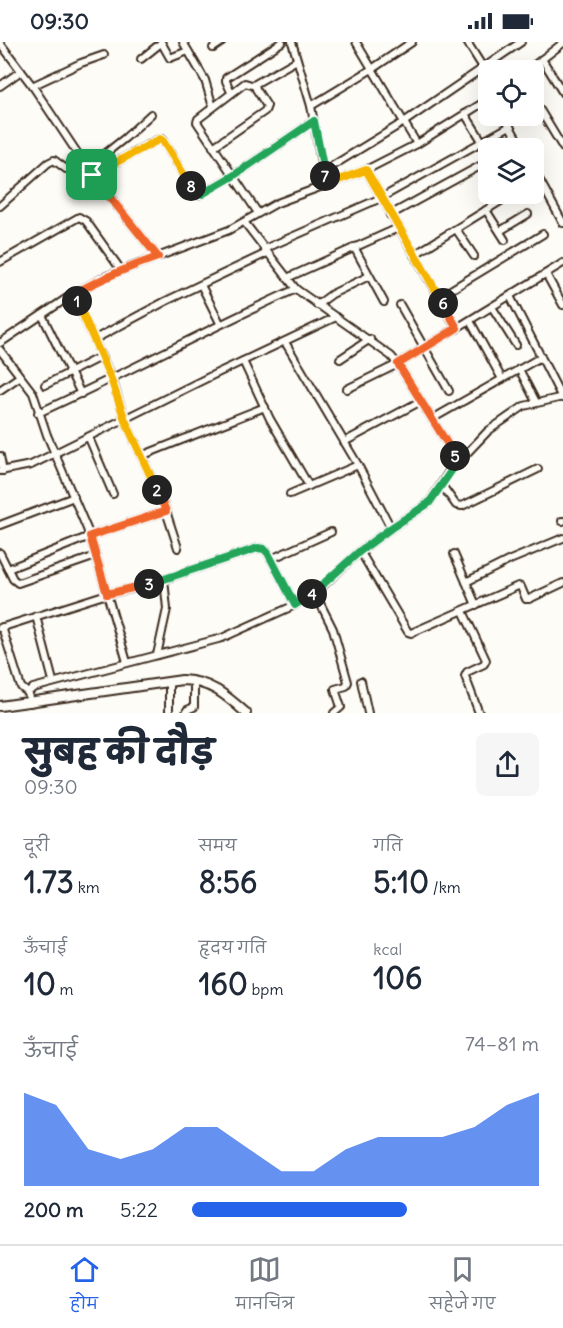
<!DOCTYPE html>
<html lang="hi">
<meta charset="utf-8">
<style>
:root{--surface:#fff;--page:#f6f6f7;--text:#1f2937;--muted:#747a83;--line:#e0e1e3;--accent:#2563eb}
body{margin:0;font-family:Delius,"Playpen Sans Deva",sans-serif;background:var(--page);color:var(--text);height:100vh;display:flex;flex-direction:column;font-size:22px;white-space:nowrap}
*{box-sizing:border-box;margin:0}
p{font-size:20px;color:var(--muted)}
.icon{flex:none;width:33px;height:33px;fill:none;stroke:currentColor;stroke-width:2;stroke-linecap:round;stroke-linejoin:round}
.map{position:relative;height:671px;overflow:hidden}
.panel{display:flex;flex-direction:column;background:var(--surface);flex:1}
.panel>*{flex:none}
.controls{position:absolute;left:478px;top:18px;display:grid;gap:12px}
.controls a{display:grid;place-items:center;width:66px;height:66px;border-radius:9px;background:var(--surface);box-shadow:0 6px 24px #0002;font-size:30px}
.pin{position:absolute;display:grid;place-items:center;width:51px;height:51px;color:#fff;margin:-26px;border-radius:12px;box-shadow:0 3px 9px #0006}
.km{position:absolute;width:30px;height:30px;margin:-15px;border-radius:50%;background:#222;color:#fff;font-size:16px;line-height:30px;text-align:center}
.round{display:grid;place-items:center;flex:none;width:63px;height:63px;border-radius:9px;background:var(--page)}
.head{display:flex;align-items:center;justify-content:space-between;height:102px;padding:0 24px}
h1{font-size:33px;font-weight:800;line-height:45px}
.metrics{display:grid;grid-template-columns:repeat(3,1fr);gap:9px;height:102px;padding:6px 24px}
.metrics div{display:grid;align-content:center}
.metrics b{font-size:30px;font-weight:800}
.metrics small{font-size:16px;font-weight:400}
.metrics p{font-size:16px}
.chart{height:168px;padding:12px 24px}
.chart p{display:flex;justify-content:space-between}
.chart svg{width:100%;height:108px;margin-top:6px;fill:var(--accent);opacity:.7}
ul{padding:0 24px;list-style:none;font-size:20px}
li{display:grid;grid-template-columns:96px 72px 1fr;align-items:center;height:45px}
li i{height:15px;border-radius:8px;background:var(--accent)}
.status{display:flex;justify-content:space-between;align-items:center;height:42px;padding:0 30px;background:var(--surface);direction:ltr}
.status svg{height:16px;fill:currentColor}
.tab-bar{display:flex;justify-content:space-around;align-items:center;height:84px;border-top:2px solid var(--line);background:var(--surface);font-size:16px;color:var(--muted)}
.tab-bar a{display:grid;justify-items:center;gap:3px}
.tab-bar .active{color:var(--accent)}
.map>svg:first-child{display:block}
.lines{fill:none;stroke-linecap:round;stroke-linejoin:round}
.minor-casing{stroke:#3b2a1e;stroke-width:10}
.tertiary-casing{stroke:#3b2a1e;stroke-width:12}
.minor{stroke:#fdfcf7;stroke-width:6}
.tertiary{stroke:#fdfcf7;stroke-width:8}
.split-1-casing{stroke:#fff;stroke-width:12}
.split-2-casing{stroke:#fff;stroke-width:12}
.split-3-casing{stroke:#fff;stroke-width:12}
.split-4-casing{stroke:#fff;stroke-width:12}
.split-5-casing{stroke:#fff;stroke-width:12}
.split-6-casing{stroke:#fff;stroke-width:12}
.split-7-casing{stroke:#fff;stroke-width:12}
.split-8-casing{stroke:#fff;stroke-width:12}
.split-9-casing{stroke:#fff;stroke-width:12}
.split-1{stroke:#f0652b;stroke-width:8}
.split-2{stroke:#f5b400;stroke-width:8}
.split-3{stroke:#f0652b;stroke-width:8}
.split-4{stroke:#22a559;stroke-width:8}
.split-5{stroke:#22a559;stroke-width:8}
.split-6{stroke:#f0652b;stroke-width:8}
.split-7{stroke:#f5b400;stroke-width:8}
.split-8{stroke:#22a559;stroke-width:8}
.split-9{stroke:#f5b400;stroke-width:8}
</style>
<div class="status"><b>09:30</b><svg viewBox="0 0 49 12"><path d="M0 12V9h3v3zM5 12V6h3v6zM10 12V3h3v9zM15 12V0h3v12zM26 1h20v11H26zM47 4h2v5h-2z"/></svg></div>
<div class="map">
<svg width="563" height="671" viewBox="0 0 563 671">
<rect width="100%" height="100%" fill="#fdfcf7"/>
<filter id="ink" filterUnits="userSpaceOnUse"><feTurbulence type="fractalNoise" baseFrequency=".0167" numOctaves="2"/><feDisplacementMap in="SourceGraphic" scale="12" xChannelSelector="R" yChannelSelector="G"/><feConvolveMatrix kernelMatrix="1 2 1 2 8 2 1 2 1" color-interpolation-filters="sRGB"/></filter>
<g filter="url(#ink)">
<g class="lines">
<!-- minor casing -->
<g class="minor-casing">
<g id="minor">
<polyline points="161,0 170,16 188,9"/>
<polyline points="183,0 205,38 213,65"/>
<polyline points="292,0 311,64 325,143"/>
<polyline points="356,0 417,102"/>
<polyline points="467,0 489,35"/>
<polyline points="0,1 34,46 92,133 158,215"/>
<polyline points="213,6 222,0"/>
<polyline points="141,17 161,1"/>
<polyline points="542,17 563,51"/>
<polyline points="528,28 563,1"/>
<polyline points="0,44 21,29"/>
<polyline points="32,44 81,21 104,13"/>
<polyline points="255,44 245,41 198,77 197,80 258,171"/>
<polyline points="231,50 226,39 226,36 282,0"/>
<polyline points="534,58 563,106"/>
<polyline points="311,64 372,27 412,0"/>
<polyline points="465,72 489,110"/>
<polyline points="504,74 522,106"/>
<polyline points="213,105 265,69 267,64 256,47 255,42 297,18"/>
<polyline points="87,126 125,96 151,72"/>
<polyline points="366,128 457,287"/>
<polyline points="534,128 563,181"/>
<polyline points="324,129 404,80 521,0"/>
<polyline points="92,133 157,98 162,97 195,151 199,153 233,134 314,79"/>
<polyline points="0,164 48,121 54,118 66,127 82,119"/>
<polyline points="486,168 505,198"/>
<polyline points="390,173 489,119"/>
<polyline points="245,181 296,247 391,314 398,322 458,419"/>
<polyline points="456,187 474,214"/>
<polyline points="500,189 528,172"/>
<polyline points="354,205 384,260"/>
<polyline points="264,207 381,156 510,84"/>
<polyline points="414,213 512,152"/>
<polyline points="0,220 79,175 86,179 121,228"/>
<polyline points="546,232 563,263"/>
<polyline points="287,236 398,186"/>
<polyline points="201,243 220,281"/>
<polyline points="73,252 112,337 125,378 164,463 178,506"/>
<polyline points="510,254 562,356"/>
<polyline points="439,255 543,192"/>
<polyline points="317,263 332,252 369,234"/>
<polyline points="400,263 449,349"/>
<polyline points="492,265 516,303"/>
<polyline points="42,273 81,352"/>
<polyline points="470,279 502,337"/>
<polyline points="95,297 166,259 267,211"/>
<polyline points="285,300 358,423 391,486"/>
<polyline points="0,301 73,252 107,234 229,188 277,161 366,128 417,102 489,57"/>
<polyline points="0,308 33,351 47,393 90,494 127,620"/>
<polyline points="340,317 370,297"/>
<polyline points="243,319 270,377 309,444"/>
<polyline points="519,327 536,360"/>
<polyline points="45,343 102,314"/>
<polyline points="347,347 398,322 563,221"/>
<polyline points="0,348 19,335"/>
<path d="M38 371C125 332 209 286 296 247"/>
<polyline points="432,377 541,315"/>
<polyline points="89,396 113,452"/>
<polyline points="344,400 421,359"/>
<polyline points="0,414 3,429"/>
<polyline points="141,414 265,365"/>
<polyline points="0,429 31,423 211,334 336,275"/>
<polyline points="441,442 456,463 462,464 538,427"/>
<polyline points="290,452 358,423"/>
<polyline points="562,479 563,479"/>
<polyline points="0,483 74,455"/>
<polyline points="360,509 408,590 411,591 518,544 521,545 526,557 529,557 563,541"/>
<polyline points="0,511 13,537 18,541 96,514"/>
<polyline points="454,512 476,563"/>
<polyline points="271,517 331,490"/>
<polyline points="8,527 90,494 166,469"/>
<polyline points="466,540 510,518 563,496"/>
<polyline points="315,551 333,587 348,640 346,644 335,647 341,665 334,671"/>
<polyline points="463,569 486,618 484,622 467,630 465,634 479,671"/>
<polyline points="36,574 53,639"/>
<polyline points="2,585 19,639 21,645 28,651"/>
<polyline points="0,586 107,552 144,544 258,506 264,507 268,511 295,563"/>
<polyline points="157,613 167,567 164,537"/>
<polyline points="361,639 368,671"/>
<polyline points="30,661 28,651 33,646 222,596 295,563 315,551 360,509 391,486 429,461 448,431 488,389 524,364 563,355"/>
<polyline points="169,671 169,639"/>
<polyline points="186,671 187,668 194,665 194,639"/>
</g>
</g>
<!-- tertiary casing -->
<g class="tertiary-casing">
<path id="tertiary" d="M0 664 182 638C210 639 226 653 246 671"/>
</g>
<!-- minor -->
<use href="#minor" class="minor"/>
<!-- tertiary -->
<use href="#tertiary" class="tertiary"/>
</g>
</g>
<g class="lines" filter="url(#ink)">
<!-- split-1 casing -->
<g class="split-1-casing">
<path id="split-1" d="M77 259 73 252C101 237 128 225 158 215L92 133"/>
</g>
<!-- split-2 casing -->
<g class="split-2-casing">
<polyline id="split-2" points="77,259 111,337 125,378 157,448"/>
</g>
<!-- split-3 casing -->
<g class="split-3-casing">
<polyline id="split-3" points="149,542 107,552 90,494 166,469 157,448"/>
</g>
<!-- split-4 casing -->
<g class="split-4-casing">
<polyline id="split-4" points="149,542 258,506 264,507 268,511 295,563 312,552"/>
</g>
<!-- split-5 casing -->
<g class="split-5-casing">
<polyline id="split-5" points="312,552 360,509 391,486 429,461 458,419 455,414"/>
</g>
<!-- split-6 casing -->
<g class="split-6-casing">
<polyline id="split-6" points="443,261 457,286 398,322 455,414"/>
</g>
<!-- split-7 casing -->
<g class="split-7-casing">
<polyline id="split-7" points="325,134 325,143 366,128 443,261"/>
</g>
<!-- split-8 casing -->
<g class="split-8-casing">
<polyline id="split-8" points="191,144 197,152 202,152 233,134 314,79 325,134"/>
</g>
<!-- split-9 casing -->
<g class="split-9-casing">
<polyline id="split-9" points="92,133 160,97 163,99 191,144"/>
</g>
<!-- split-1 -->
<use href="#split-1" class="split-1"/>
<!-- split-2 -->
<use href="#split-2" class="split-2"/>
<!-- split-3 -->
<use href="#split-3" class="split-3"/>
<!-- split-4 -->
<use href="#split-4" class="split-4"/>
<!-- split-5 -->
<use href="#split-5" class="split-5"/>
<!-- split-6 -->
<use href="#split-6" class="split-6"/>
<!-- split-7 -->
<use href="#split-7" class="split-7"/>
<!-- split-8 -->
<use href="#split-8" class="split-8"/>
<!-- split-9 -->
<use href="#split-9" class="split-9"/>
</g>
</svg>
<div class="controls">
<a><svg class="icon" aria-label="locate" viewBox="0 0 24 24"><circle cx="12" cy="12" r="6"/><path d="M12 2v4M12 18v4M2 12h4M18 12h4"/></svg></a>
<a><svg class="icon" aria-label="layers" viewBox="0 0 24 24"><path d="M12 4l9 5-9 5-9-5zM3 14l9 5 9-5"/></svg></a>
</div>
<div class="pin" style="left:92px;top:133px;background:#1e9e55"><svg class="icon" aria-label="arrive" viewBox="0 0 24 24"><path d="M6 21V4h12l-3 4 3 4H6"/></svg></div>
<b class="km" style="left:77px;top:259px">1</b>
<b class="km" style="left:157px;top:448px">2</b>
<b class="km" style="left:149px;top:542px">3</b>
<b class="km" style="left:312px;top:552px">4</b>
<b class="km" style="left:455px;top:414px">5</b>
<b class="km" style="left:443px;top:261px">6</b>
<b class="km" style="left:325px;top:134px">7</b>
<b class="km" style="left:191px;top:144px">8</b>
</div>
<section class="panel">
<div class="head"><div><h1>सुबह की दौड़</h1><p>09:30</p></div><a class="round"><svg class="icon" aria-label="share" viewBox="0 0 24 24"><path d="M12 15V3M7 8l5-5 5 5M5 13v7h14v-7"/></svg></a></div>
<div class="metrics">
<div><p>दूरी</p><b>1.73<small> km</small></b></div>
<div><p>समय</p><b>8:56</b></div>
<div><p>गति</p><b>5:10<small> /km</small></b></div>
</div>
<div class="metrics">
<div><p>ऊँचाई</p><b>10<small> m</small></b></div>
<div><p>हृदय गति</p><b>160<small> bpm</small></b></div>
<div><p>kcal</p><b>106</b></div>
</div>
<div class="chart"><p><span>ऊँचाई</span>74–81 m</p>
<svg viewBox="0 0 160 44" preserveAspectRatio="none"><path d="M0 44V6L10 11L20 29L30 33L40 29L50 20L60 20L70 29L80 38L90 38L100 29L110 24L120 24L130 24L140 20L150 11L160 6V44z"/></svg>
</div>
<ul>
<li><b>200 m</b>5:22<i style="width:62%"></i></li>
</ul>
</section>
<nav class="tab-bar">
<a class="active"><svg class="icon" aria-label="home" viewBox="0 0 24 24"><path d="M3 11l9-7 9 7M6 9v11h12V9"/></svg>होम</a>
<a><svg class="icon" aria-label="map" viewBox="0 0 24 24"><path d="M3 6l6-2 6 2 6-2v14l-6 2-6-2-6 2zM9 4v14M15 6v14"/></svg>मानचित्र</a>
<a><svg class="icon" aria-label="saved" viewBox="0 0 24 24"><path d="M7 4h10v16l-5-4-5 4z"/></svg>सहेजे गए</a>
</nav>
